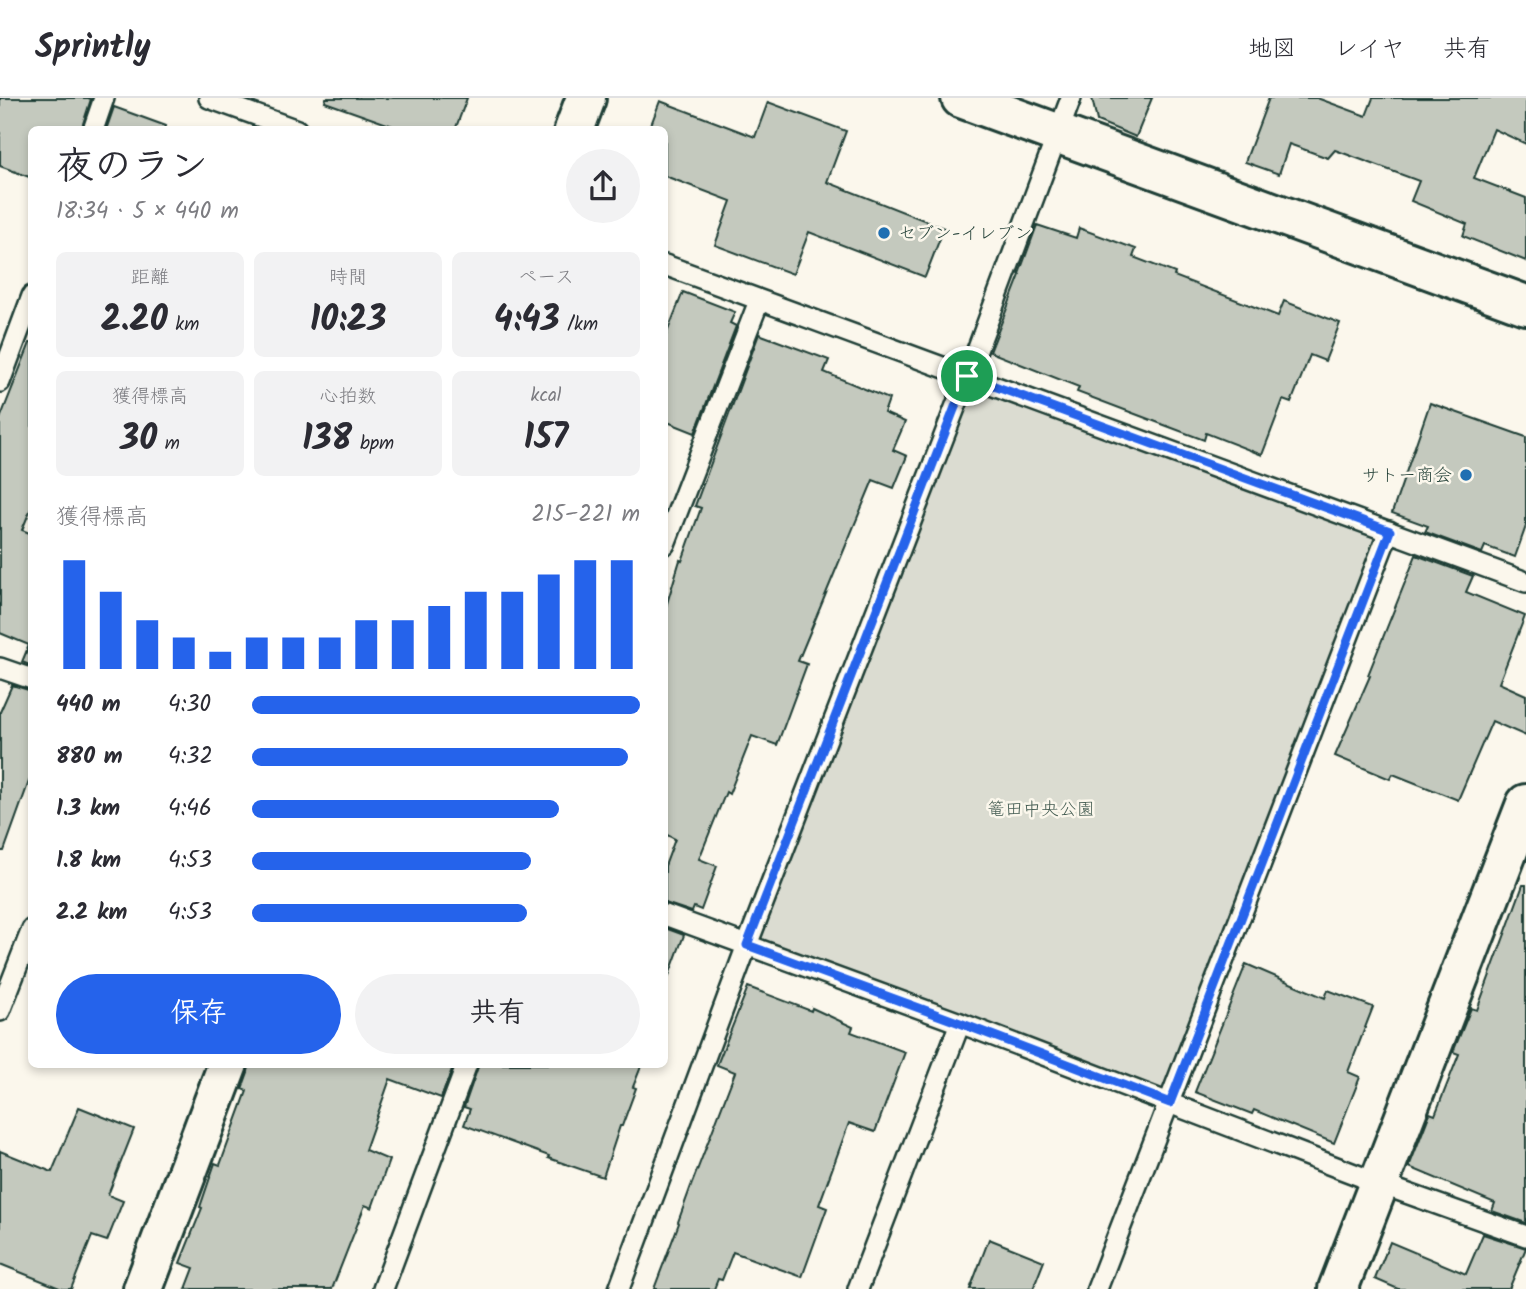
<!DOCTYPE html>
<html lang="ja">
<meta charset="utf-8">
<style>
:root{--surface:#fff;--page:#f2f2f3;--text:#2b2b33;--muted:#7c7c81;--line:#e1e1e2;--accent:#2563eb}
body{margin:0;font-family:Kalam,"Klee One",sans-serif;background:var(--page);color:var(--text);height:100vh;display:flex;flex-direction:column;font-size:26px;white-space:nowrap}
*{box-sizing:border-box;margin:0}
p{font-size:23px;color:var(--muted)}
.icon{flex:none;width:38px;height:38px;fill:none;stroke:currentColor;stroke-width:2;stroke-linecap:round;stroke-linejoin:round}
.map{position:relative;flex:1;overflow:hidden}
.side{position:absolute;left:28px;top:28px;width:640px;height:942px;display:flex;flex-direction:column;background:var(--surface);border-radius:10px;box-shadow:0 4px 10px #0003}
.side>*{flex:none}
.pin{position:absolute;display:grid;place-items:center;width:60px;height:60px;color:#fff;margin:-30px;border:4px solid #fff;border-radius:50%;box-shadow:0 2px 7px #0007}
.round{display:grid;place-items:center;flex:none;width:74px;height:74px;border-radius:37px;background:var(--page)}
.overview{display:flex;align-items:center;justify-content:space-between;height:119px;padding:0 28px}
h1{font-size:38px;font-weight:700;line-height:52px}
.stats{display:grid;grid-template-columns:repeat(3,1fr);gap:10px;height:119px;padding:7px 28px}
.stats div{display:grid;align-content:center;border-radius:10px;background:var(--page);text-align:center}
.stats b{font-size:35px;font-weight:700}
.stats small{font-size:19px;font-weight:400}
.stats p{font-size:19px}
.chart{height:196px;padding:14px 28px}
.chart p{display:flex;justify-content:space-between}
.chart svg{width:100%;height:126px;margin-top:7px;stroke:var(--accent);stroke-width:6}
.primary-button{display:flex;gap:14px;margin-top:auto;padding:14px 28px}
.primary-button a{flex:1;height:80px;border-radius:42px;background:var(--accent);color:#fff;font-size:28px;font-weight:700;line-height:80px;text-align:center}
.primary-button a+a{background:var(--page);color:var(--text)}
ul{padding:0 28px;list-style:none;font-size:23px}
li{display:grid;grid-template-columns:112px 84px 1fr;align-items:center;height:52px}
li i{height:18px;border-radius:9px;background:var(--accent)}
header{display:flex;align-items:center;gap:42px;box-sizing:border-box;height:98px;padding:0 35px;background:var(--surface);border-bottom:2px solid var(--line)}
header strong{font-size:33px}
nav{display:flex;gap:38px;margin-inline-start:auto;font-size:24px}
.map>svg:first-child{display:block}
.green{fill:#dbdcd1;stroke:#7d8c82;stroke-width:2}
.building{fill:#c4c9be;stroke:#1f3d34;stroke-width:2}
.lines{fill:none;stroke-linecap:round;stroke-linejoin:round}
.service-casing{stroke:#1f3d34;stroke-width:24}
.minor-casing{stroke:#1f3d34;stroke-width:44}
.tertiary-casing{stroke:#1f3d34;stroke-width:44}
.service{stroke:#fbf7ec;stroke-width:19}
.minor{stroke:#fbf7ec;stroke-width:38}
.tertiary{stroke:#fbf7ec;stroke-width:38}
.route-casing{stroke:#fff;stroke-width:14}
.route{stroke:#2563eb;stroke-width:9}
.poi-dot{fill:#1f6fb2;stroke:#fbf7ec;stroke-width:2.5}
.labels{text-anchor:middle;stroke-width:5;stroke-linejoin:round;paint-order:stroke}
.poi-label{font-size:18px;fill:#1f3d34;stroke:#fbf7ec;text-anchor:start}
.park-label{font-size:18px;fill:#455d53;stroke:#fbf7ec}
</style>
<header>
<strong>Sprintly</strong>
<nav><a>地図</a><a>レイヤ</a><a>共有</a></nav>
</header>
<div class="map">
<svg width="1526" height="1191" viewBox="0 0 1526 1191">
<rect width="100%" height="100%" fill="#fbf7ec"/>
<filter id="ink" filterUnits="userSpaceOnUse"><feTurbulence type="fractalNoise" baseFrequency=".0143" numOctaves="2"/><feDisplacementMap in="SourceGraphic" scale="14" xChannelSelector="R" yChannelSelector="G"/><feConvolveMatrix kernelMatrix="1 2 1 2 8 2 1 2 1" color-interpolation-filters="sRGB"/></filter>
<g filter="url(#ink)">
<!-- green -->
<polygon class="green" points="967,279 1389,433 1170,1005 747,847"/>
<!-- building -->
<g class="building">
<polygon points="0,0 88,0 91,1 81,32 32,32 32,80 0,68"/>
<polygon points="326,0 467,0 455,32 404,32 325,4"/>
<polygon points="1092,0 1152,0 1136,39 1097,23"/>
<polygon points="1269,0 1317,0 1366,18 1373,0 1526,0 1526,46 1494,31 1474,80 1526,100 1526,163 1463,138 1467,126 1411,103 1419,83 1335,52 1328,60 1289,46 1279,76 1245,64"/>
<polygon points="660,3 755,39 768,4 846,33 827,84 944,130 925,179 809,134 793,176 715,147 731,103 665,78 665,32 649,32"/>
<polygon points="114,9 166,28 165,32 106,32"/>
<polygon points="1037,127 1076,140 1079,130 1136,151 1133,159 1175,175 1174,178 1278,218 1284,203 1340,225 1325,263 1310,257 1291,305 1283,302 1262,357 1206,335 1204,342 1159,325 1077,294 1079,289 990,254 1020,177 1019,176"/>
<polygon points="683,194 735,214 730,225 736,228 695,335 665,323 665,240"/>
<polygon points="759,236 829,262 824,274 889,301 884,315 905,324 893,352 907,358 894,390 873,382 798,563 807,566 777,647 752,638 729,696 726,694 699,761 717,768 701,812 694,809 692,814 665,805 665,768 675,741 665,736 665,512 680,462 682,463 701,410 695,408"/>
<polygon points="30,245 32,245 32,408 22,432 32,436 32,568 22,564 29,547 0,535 0,321"/>
<polygon points="1430,305 1526,339 1526,428 1515,459 1485,448 1482,455 1425,434 1428,428 1392,415"/>
<polygon points="1416,457 1473,478 1466,494 1525,518 1499,585 1526,597 1526,638 1492,623 1458,702 1393,676 1390,681 1335,658 1370,578 1368,577"/>
<polygon points="12,587 32,593 32,675 4,753 0,753 0,614"/>
<polygon points="1523,787 1526,787 1526,1125 1492,1113 1495,1105 1409,1069 1430,1015 1435,1017 1459,956 1453,954 1471,910 1477,912"/>
<polygon points="665,830 684,837 668,880 665,879"/>
<polygon points="1246,866 1325,900 1328,892 1373,909 1348,974 1360,979 1334,1045 1254,1012 1252,1016 1195,994"/>
<polygon points="748,889 811,913 812,910 853,929 851,934 905,954 875,1034 849,1025 819,1107 827,1110 802,1179 733,1154 722,1182 718,1181 714,1191 654,1191 679,1125 678,1124 691,1088 735,974 717,967"/>
<polygon points="249,966 454,966 441,1000 390,981 365,1052 389,1062 372,1110 365,1107 332,1191 186,1191 194,1170 180,1165 202,1110 200,1109 215,1065 220,1067 247,993 242,991 248,974"/>
<polygon points="479,966 642,966 633,989 636,990 622,1028 620,1028 603,1079 548,1060 549,1058 464,1027 470,1011 464,1009"/>
<polygon points="79,1009 134,1031 108,1097 123,1103 107,1143 92,1138 71,1191 62,1191 0,1166 0,1053 52,1074"/>
<polygon points="1483,1136 1526,1150 1509,1191 1398,1191 1375,1181 1390,1144 1466,1176"/>
<polygon points="989,1141 1044,1163 1033,1191 970,1191"/>
</g>
<g class="lines">
<!-- service casing -->
<g class="service-casing">
<g id="service">
<polyline points="209,0 297,32"/>
<polyline points="93,32 104,0"/>
<polyline points="665,167 1526,484"/>
<polyline points="0,284 32,198"/>
<polyline points="665,446 759,203"/>
<polyline points="0,570 32,581"/>
<polyline points="665,817 960,925 1378,1085 1526,1138"/>
<polyline points="0,913 32,831"/>
<polyline points="383,1191 467,966"/>
<polyline points="619,1191 747,847 967,279 1071,0"/>
<polyline points="858,1191 960,925"/>
<polyline points="1097,1191 1389,433"/>
</g>
</g>
<!-- minor casing -->
<g class="minor-casing">
<g id="minor">
<polyline points="574,32 586,0"/>
<polyline points="143,1191 228,966"/>
<polyline points="1338,1191 1526,706"/>
</g>
</g>
<!-- tertiary casing -->
<g class="tertiary-casing">
<polyline id="tertiary" points="961,0 1526,207"/>
</g>
<!-- service -->
<use href="#service" class="service"/>
<!-- minor -->
<use href="#minor" class="minor"/>
<!-- tertiary -->
<use href="#tertiary" class="tertiary"/>
</g>
</g>
<g class="lines" filter="url(#ink)">
<!-- route casing -->
<g class="route-casing">
<polygon id="route" points="967,278 1390,433 1170,1005 960,925 747,847"/>
</g>
<!-- route -->
<use href="#route" class="route"/>
</g>
<!-- markers -->
<g class="poi-dot">
<circle cx="884" cy="135" r="7"/>
<circle cx="1466" cy="377" r="7"/>
</g>
<g class="labels">
<!-- poi labels -->
<g class="poi-label">
<text x="898" y="141">セブン-イレブン</text>
<text x="1452" y="383" text-anchor="end">サトー商会</text>
</g>
<!-- park labels -->
<g class="park-label">
<text x="1041" y="717">篭田中央公園</text>
</g>
</g>
</svg>
<div class="pin" style="left:967px;top:278px;background:#1e9e55"><svg class="icon" aria-label="arrive" viewBox="0 0 24 24"><path d="M6 21V4h12l-3 4 3 4H6"/></svg></div>
<section class="side">
<div class="overview"><div><h1>夜のラン</h1><p>18:34 · 5 × 440 m</p></div><a class="round"><svg class="icon" aria-label="share" viewBox="0 0 24 24"><path d="M12 15V3M7 8l5-5 5 5M5 13v7h14v-7"/></svg></a></div>
<div class="stats">
<div><p>距離</p><b>2.20<small> km</small></b></div>
<div><p>時間</p><b>10:23</b></div>
<div><p>ペース</p><b>4:43<small> /km</small></b></div>
</div>
<div class="stats">
<div><p>獲得標高</p><b>30<small> m</small></b></div>
<div><p>心拍数</p><b>138<small> bpm</small></b></div>
<div><p>kcal</p><b>157</b></div>
</div>
<div class="chart"><p><span>獲得標高</span>215–221 m</p>
<svg viewBox="0 0 160 44" preserveAspectRatio="none"><path d="M5 44V6M15 44V17M25 44V27M35 44V33M45 44V38M55 44V33M65 44V33M75 44V33M85 44V27M95 44V27M105 44V22M115 44V17M125 44V17M135 44V11M145 44V6M155 44V6"/></svg>
</div>
<ul>
<li><b>440 m</b>4:30<i style="width:100%"></i></li>
<li><b>880 m</b>4:32<i style="width:97%"></i></li>
<li><b>1.3 km</b>4:46<i style="width:79%"></i></li>
<li><b>1.8 km</b>4:53<i style="width:72%"></i></li>
<li><b>2.2 km</b>4:53<i style="width:71%"></i></li>
</ul>
<div class="primary-button"><a>保存</a><a>共有</a></div>
</section>
</div>
